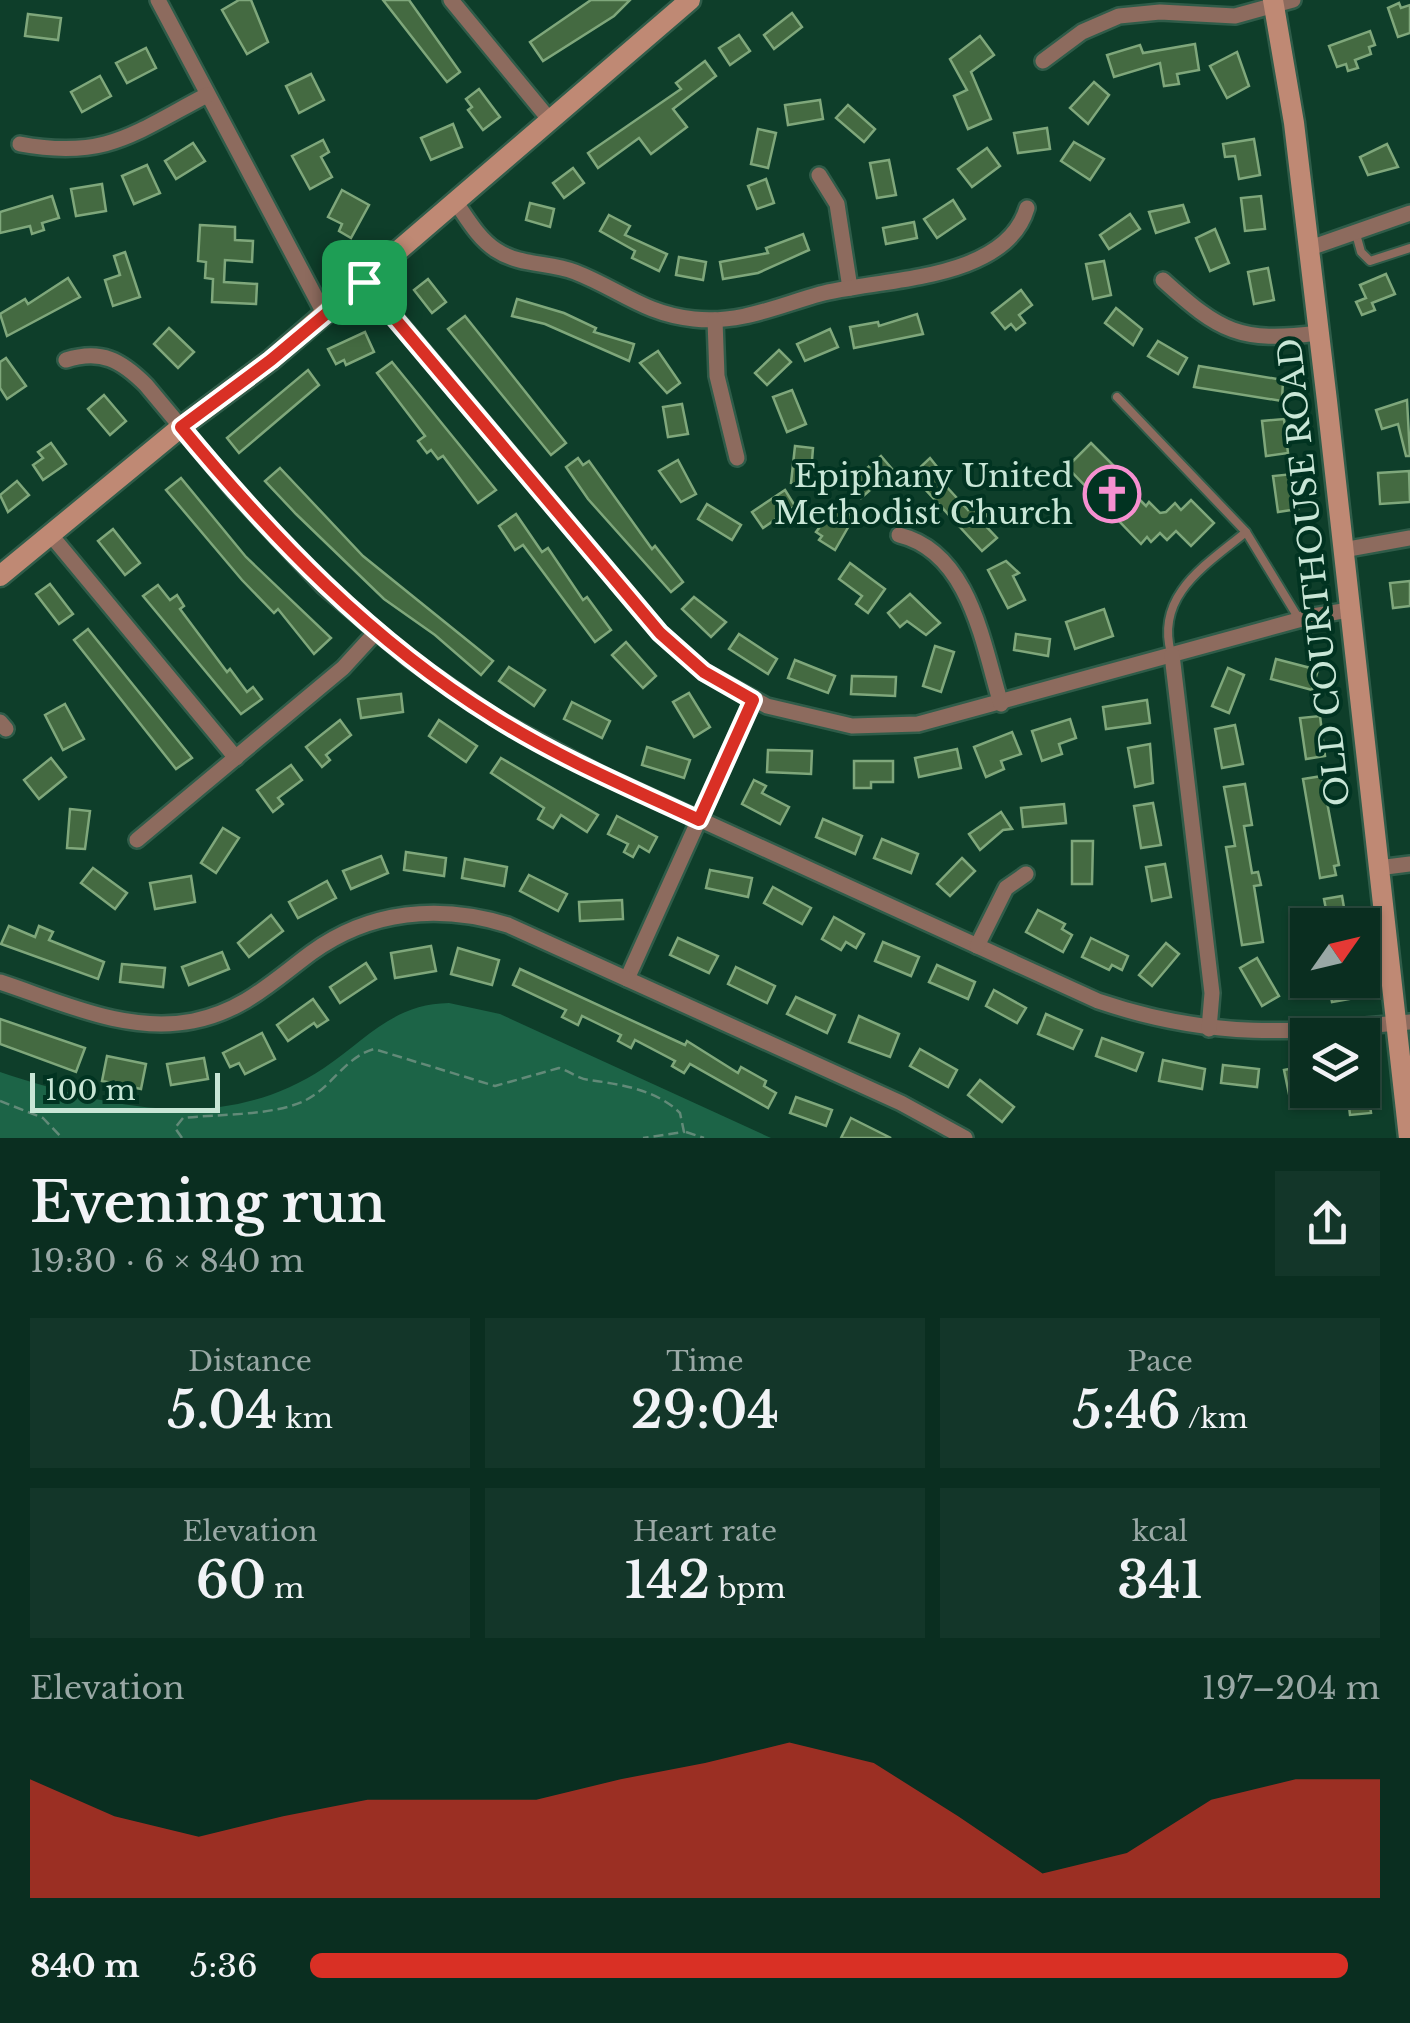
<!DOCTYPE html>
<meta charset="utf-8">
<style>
:root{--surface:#0a2e20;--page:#133629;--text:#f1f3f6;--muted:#99a8a5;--line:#2a4a3e;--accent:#d93025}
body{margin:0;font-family:"Libre Baskerville",serif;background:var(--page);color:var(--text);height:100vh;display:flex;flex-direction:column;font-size:38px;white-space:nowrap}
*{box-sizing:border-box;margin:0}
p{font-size:32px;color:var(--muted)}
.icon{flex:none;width:55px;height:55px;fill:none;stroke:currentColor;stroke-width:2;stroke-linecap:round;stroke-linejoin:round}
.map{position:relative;height:1138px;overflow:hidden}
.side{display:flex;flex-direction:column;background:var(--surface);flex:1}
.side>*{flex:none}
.needle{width:65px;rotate:56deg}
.buttons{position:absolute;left:1290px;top:908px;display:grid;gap:20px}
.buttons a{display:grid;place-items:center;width:90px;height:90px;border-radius:0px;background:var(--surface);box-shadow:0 2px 8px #0004,0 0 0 2px var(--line);font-size:50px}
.scale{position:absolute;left:30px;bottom:25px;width:190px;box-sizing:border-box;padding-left:10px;border:5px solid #c8e6d6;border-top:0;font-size:28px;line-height:35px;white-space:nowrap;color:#c8e6d6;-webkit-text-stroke:8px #013321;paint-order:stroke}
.pin{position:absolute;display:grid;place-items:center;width:85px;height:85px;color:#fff;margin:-42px;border-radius:20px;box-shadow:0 5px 15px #0006}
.round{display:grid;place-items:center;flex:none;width:105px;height:105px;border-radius:0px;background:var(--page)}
.summary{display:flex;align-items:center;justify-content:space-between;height:170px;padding:0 30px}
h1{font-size:55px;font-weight:600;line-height:75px}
.figures{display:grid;grid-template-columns:repeat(3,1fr);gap:15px;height:170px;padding:10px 30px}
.figures div{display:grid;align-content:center;border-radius:0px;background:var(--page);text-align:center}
.figures b{font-size:50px;font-weight:600}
.figures small{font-size:28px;font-weight:400}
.figures p{font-size:28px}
.chart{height:280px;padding:20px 30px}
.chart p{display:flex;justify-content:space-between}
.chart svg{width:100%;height:180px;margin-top:10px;fill:var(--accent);opacity:.7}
ul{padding:0 30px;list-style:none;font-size:32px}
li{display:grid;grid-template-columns:160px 120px 1fr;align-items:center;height:75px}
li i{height:25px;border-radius:12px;background:var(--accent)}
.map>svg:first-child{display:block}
.green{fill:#1c6447}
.building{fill:#446a41;stroke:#7fa77b;stroke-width:2.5}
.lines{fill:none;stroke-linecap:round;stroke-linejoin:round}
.lane-casing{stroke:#2f5c49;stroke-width:12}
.street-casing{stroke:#2f5c49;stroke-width:20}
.secondary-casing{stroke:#2f5c49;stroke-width:25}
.path{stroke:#628a78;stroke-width:2.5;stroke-dasharray:10 5;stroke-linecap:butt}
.lane{stroke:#8d6b5e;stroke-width:8}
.street{stroke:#8d6b5e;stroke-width:15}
.secondary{stroke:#bf8974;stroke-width:20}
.route-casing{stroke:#fff;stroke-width:20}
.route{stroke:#d93025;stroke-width:12}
.labels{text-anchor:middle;stroke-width:8;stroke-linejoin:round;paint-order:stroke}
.poi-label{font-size:32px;fill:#c8e6d6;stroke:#013321;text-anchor:end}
.street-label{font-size:32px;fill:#c8e6d6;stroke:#013321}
</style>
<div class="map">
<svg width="1410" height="1138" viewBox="0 0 1410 1138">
<rect width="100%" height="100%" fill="#0e3e2a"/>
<!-- green -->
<path class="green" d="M449 1003 500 1014 771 1138H0V1072C107 1107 222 1136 324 1068 367 1039 393 1004 449 1003Z"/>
<!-- building -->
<g class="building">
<polygon points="239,0 251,0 268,42 247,54 222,10"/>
<polygon points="383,0 409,0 460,72 447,82"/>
<polygon points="591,0 630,0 614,16 543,61 530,42"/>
<polygon points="1399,3 1401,8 1410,5 1410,33 1398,37 1388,8"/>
<polygon points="792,13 802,27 774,49 764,35"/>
<polygon points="28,14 61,18 58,40 25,36"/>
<polygon points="1370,31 1375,45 1369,47 1371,54 1355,60 1358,68 1348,71 1346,64 1337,67 1329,46"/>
<polygon points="739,35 750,51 730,65 719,48"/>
<polygon points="980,36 994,55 971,72 991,119 968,129 954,96 967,90 950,59"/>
<polygon points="1195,44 1199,70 1177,74 1179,84 1164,86 1160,63 1114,77 1107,55 1140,45 1143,53"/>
<polygon points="146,48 156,68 127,83 116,63"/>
<polygon points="1237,52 1249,86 1227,98 1210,66"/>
<polygon points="705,61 716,76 673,109 687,127 651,154 639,138 598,168 588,153 681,89 676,83"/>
<polygon points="311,74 324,100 299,113 286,86"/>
<polygon points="100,76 111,96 82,112 71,92"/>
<polygon points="1094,82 1109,95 1088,124 1070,108"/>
<polygon points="479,89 500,117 483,130 468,110 472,107 466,99"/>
<polygon points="820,100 823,119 788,125 785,105"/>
<polygon points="848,105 875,129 864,142 836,118"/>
<polygon points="453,124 462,147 431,160 421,138"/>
<polygon points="1047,128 1050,149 1018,153 1014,133"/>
<polygon points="758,129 776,133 768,168 751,164"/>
<polygon points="1254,139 1260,175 1239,179 1235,156 1225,157 1223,144"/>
<polygon points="323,140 329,152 321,157 332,177 310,189 292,156"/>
<polygon points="1074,142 1104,159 1090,180 1061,161"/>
<polygon points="193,143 205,161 176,179 165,161"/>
<polygon points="1387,144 1398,167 1368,175 1360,157"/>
<polygon points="987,148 1000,166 972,187 958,169"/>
<polygon points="889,160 896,195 877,198 870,163"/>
<polygon points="147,165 160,193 134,204 122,176"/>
<polygon points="573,168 584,183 564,198 553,183"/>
<polygon points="766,179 774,203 757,209 748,186"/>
<polygon points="102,184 106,211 76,216 71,189"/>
<polygon points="342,190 369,205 351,238 339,231 342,224 328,217"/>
<polygon points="52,196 59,218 42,223 44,230 32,234 30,226 0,233 0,212"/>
<polygon points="1261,196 1265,229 1245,231 1241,198"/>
<polygon points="953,200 965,219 937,238 924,219"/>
<polygon points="530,203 554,209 550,227 526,220"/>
<polygon points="1183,205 1189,222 1156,233 1149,212"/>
<polygon points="1130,214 1140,229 1109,249 1100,235"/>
<polygon points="609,215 630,226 625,235 667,254 659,271 632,258 635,251 600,231"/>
<polygon points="914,222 917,238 886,244 883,228"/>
<polygon points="200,225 235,227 235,240 253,241 252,262 225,260 224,282 257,284 256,304 212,302 213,279 205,278 206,262 198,261"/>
<polygon points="1215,229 1229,263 1210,271 1196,238"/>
<polygon points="803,234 809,250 758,273 723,279 720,262 768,253 766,248"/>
<polygon points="125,252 140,297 113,306 105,280 120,275 114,256"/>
<polygon points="679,257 706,262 703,280 676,275"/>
<polygon points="1104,261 1111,295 1093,299 1086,264"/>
<polygon points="1268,268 1274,300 1254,304 1248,272"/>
<polygon points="1386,274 1395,294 1372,303 1375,310 1362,315 1356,302 1366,298 1360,285"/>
<polygon points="68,278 80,297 7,336 0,314 25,299 28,304"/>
<polygon points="428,279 446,302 432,313 414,290"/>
<polygon points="1021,290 1032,305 1019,315 1025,323 1016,330 1011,324 1005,329 992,313"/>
<polygon points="517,299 564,313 596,328 594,332 634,344 629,361 545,324 512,316"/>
<polygon points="1116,308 1142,329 1133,345 1105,323"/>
<polygon points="917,314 923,334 854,348 850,327 878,322 879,326"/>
<polygon points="465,316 566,443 551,455 448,329"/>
<polygon points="169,328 194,352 178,368 154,344"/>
<polygon points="830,329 838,347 805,361 797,344"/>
<polygon points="365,332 374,352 346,365 344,360 336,364 328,349"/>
<polygon points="1158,341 1187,358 1178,374 1148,356"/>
<polygon points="779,350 791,362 767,385 755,373"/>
<polygon points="658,351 680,383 667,393 640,363"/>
<polygon points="6,358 26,386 7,399 0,388 0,362"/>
<polygon points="392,362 496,490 478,503 443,456 438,459 431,450 427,453 418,441 425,436 377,373"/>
<polygon points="1199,366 1283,380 1282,401 1194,387"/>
<polygon points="308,370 319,385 239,453 227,438"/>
<polygon points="792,390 806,424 787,432 773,397"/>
<polygon points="104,395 126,421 110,435 88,409"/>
<polygon points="1407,400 1410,456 1406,456 1398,424 1382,429 1376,410"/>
<polygon points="682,404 688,434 668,437 663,407"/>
<polygon points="1284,419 1288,453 1266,456 1262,421"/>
<polygon points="51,443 66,464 43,480 33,465 43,458 38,452"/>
<polygon points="1091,443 1131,483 1127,487 1146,506 1149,502 1160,513 1166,512 1175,503 1181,510 1191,500 1214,523 1191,546 1176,531 1167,540 1160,533 1151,542 1147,537 1141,544 1067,467"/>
<polygon points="795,446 813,448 810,485 791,483"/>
<polygon points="881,456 893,470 861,498 849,484"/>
<polygon points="578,458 583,465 589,461 652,549 655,546 683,582 671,592 588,499 566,467"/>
<polygon points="930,458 938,468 933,472 968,510 976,502 988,514 981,521 997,538 982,551 912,475"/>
<polygon points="678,460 696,494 681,502 659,471"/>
<polygon points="280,468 363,556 493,661 481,675 435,635 384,599 296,514 265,481"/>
<polygon points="1409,471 1410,502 1380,504 1378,473"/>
<polygon points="1293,474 1298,509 1278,512 1273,476"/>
<polygon points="181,478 246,557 331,638 314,654 278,609 274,613 242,580 166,490"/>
<polygon points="17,481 29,495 8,512 0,495"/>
<polygon points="785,490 795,506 763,528 752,512"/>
<polygon points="707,504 741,525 732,540 698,519"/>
<polygon points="836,506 854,517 835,550 819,540 822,536 816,532"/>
<polygon points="516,514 542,552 548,548 583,600 587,597 611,630 595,642 523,545 515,550 499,526"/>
<polygon points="113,529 140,563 125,575 98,541"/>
<polygon points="1006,561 1019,573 1013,576 1025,600 1008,608 988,570"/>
<polygon points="850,563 885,589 868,613 856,604 862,596 839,579"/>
<polygon points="1410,581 1410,606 1393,608 1390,583"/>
<polygon points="50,584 73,614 59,624 36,594"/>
<polygon points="158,585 170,600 177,595 184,606 180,609 227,672 230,669 247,692 253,687 262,699 241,714 143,596"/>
<polygon points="910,594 940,623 926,635 907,621 900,627 888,613"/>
<polygon points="694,597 726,622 711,637 682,609"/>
<polygon points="1104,609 1113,636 1075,649 1066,622"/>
<polygon points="88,629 192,758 176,769 74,640"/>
<polygon points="739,634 777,659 768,674 729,649"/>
<polygon points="1016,634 1050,639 1048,656 1014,650"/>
<polygon points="626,642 656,676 643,688 612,655"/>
<polygon points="935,646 954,652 941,692 923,686"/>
<polygon points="1276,659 1318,670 1312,690 1271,679"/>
<polygon points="795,660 835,676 828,693 788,678"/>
<polygon points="509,667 545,690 534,706 499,681"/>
<polygon points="1228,668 1244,675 1229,713 1212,706"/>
<polygon points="852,676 896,677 895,696 851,694"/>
<polygon points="689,693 710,727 694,737 673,702"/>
<polygon points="401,694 403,712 361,718 358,699"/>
<polygon points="1147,700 1150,723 1106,729 1103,707"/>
<polygon points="572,702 610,721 602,738 564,719"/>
<polygon points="65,704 84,739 63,750 45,715"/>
<polygon points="1320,716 1325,756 1306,759 1300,718"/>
<polygon points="1070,719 1076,738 1059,744 1062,754 1042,761 1032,731"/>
<polygon points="340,720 351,735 326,755 330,760 322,767 306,747"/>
<polygon points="439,720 477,746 466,762 429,736"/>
<polygon points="1235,725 1243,764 1222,768 1215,729"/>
<polygon points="1012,732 1021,754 1001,761 1004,769 986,777 974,747"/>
<polygon points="1150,744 1153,783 1135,787 1128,748"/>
<polygon points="647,747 690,760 684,778 642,765"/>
<polygon points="957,749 961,768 919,777 915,758"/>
<polygon points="768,750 812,751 811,774 767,772"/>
<polygon points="51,758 66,777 39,799 24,780"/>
<polygon points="501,758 598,815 587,832 561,815 553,828 538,819 544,808 491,773"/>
<polygon points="854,761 893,761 893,782 871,782 871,788 854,788"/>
<polygon points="291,765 302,780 278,798 283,804 273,812 257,790"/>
<polygon points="1322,776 1339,865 1334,866 1336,875 1320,878 1303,779"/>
<polygon points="754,780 766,786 762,793 789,807 780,824 742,804"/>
<polygon points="1245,784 1252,825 1244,826 1252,873 1258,872 1261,885 1254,886 1263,942 1242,945 1226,847 1235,846 1224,787"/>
<polygon points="1153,803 1161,845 1141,848 1134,806"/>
<polygon points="1064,804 1066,823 1023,827 1021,808"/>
<polygon points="70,809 90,811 85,849 67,848"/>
<polygon points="1001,812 1012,829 1003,830 980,850 969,834"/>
<polygon points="617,816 657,837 649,852 639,846 633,857 624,852 628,844 608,834"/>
<polygon points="823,819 862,836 855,854 816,837"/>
<polygon points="223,828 239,838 216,873 201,863"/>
<polygon points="882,839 918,854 911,873 874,858"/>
<polygon points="1072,841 1093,841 1092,884 1072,884"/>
<polygon points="406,852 446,858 444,876 404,870"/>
<polygon points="381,856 388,873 351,889 343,871"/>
<polygon points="962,858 975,871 950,896 937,884"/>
<polygon points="465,859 507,867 504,886 462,878"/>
<polygon points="1165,864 1171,897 1152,901 1146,867"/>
<polygon points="93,868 127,893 115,909 81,883"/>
<polygon points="710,870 752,878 748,897 706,888"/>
<polygon points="529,875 567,894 558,911 520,891"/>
<polygon points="191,876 195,902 155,909 150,883"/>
<polygon points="327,881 336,898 298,918 289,902"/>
<polygon points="773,887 811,908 802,924 764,903"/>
<polygon points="1342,896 1347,925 1329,925 1324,899"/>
<polygon points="622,900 623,919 580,921 579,902"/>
<polygon points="1038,910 1065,924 1062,929 1072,935 1063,952 1026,932"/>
<polygon points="271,915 283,931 249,957 238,943"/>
<polygon points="834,917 864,934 856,948 846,942 841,950 822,939"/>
<polygon points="9,926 35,937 39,926 53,932 49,940 104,962 98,979 1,944"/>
<polygon points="678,938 718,956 709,973 670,955"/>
<polygon points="1091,938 1128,956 1122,970 1112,965 1109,970 1082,957"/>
<polygon points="883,942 919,957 911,976 875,961"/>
<polygon points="1166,943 1179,954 1152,986 1139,975"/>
<polygon points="431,946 436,971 395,978 391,953"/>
<polygon points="458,948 499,960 492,985 451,974"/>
<polygon points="222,952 229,969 189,985 182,967"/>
<polygon points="1257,958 1279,996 1262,1006 1240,968"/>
<polygon points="366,963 376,979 340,1003 330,987"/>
<polygon points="122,964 165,968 163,987 120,982"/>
<polygon points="937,965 975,982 968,999 929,982"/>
<polygon points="736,967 775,986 767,1003 728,984"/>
<polygon points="520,969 685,1045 687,1041 738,1073 741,1067 766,1081 764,1086 776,1093 768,1108 690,1064 684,1073 672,1066 675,1061 635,1040 631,1048 618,1041 621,1035 582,1016 578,1025 562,1017 566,1010 513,985"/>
<polygon points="1328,980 1352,980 1355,998 1332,1002"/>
<polygon points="994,990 1026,1008 1017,1023 986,1006"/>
<polygon points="796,997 835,1015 827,1033 787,1014"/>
<polygon points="313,999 328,1020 317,1027 314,1023 288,1041 277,1025"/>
<polygon points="1046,1014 1082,1030 1073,1049 1038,1034"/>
<polygon points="859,1016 899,1034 890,1057 849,1042"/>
<polygon points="0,1019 85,1048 76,1072 0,1044"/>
<polygon points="262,1033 275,1059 245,1074 239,1063 230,1067 223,1053"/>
<polygon points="1102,1038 1143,1053 1136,1071 1096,1056"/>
<polygon points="920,1049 957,1070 948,1087 910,1066"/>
<polygon points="107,1056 146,1064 141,1089 102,1081"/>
<polygon points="204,1058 208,1079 171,1085 167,1064"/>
<polygon points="1163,1060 1205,1069 1202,1089 1159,1081"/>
<polygon points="1223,1065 1259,1069 1257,1087 1221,1083"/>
<polygon points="1308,1065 1308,1090 1289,1094 1284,1070"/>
<polygon points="980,1080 1014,1107 1002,1122 968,1095"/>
<polygon points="1347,1090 1368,1090 1371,1113 1350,1115"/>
<polygon points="796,1097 832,1110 826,1126 790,1113"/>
<polygon points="851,1118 891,1138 841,1138"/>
</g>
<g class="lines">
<!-- lane casing -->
<g class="lane-casing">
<g id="lane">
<polyline points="1356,234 1361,252 1370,261 1410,248"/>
<polyline points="1117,397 1246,532 1299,619"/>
<path d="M1171 653C1155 595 1206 565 1246 532"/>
</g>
</g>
<!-- street casing -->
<g class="street-casing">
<g id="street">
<polyline points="158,0 325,315"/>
<polyline points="451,0 549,119"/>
<polyline points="1043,61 1082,32 1119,16 1160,12 1235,16 1293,0"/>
<path d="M20 144C106 160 134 133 207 95"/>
<polyline points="819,175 837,204 850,288"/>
<path d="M457 204C468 220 479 239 496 250 520 266 549 262 575 272 619 289 644 314 694 319 740 324 777 306 820 294 880 278 1005 282 1027 208"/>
<polyline points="1307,249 1410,213"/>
<path d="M1163 280C1220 332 1240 343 1318 333"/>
<polyline points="365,282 660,633 704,672 767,706 852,726 918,724 1313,616 1349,610"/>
<polyline points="715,320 717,376 737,458"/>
<path d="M66 360C101 349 121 360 146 385L236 493 323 586 411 660 495 718 600 774 1098 1001C1213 1040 1292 1033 1410 1022"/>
<polyline points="50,534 236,758"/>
<path d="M899 535C970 552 983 645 1001 704"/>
<polyline points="1343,550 1410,538"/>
<polyline points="1172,655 1212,993 1209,1029"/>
<polyline points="0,722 6,729"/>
<polyline points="137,840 343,668 376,632"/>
<polyline points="1378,868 1410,864"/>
<polyline points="977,946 1006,888 1026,874"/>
<polyline points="627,979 753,700"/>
<path d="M0 982C61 1002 127 1034 193 1021 243 1011 272 982 311 953 370 910 440 904 508 925L901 1103 965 1138"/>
</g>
</g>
<!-- secondary casing -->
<g class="secondary-casing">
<g id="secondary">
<polyline points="1273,0 1294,123 1327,401 1409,1138"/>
<polyline points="0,576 181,427 271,360 690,0"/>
</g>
</g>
<!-- path -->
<g class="path">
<polyline points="0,1101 43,1118 62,1138"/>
<polyline points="686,1132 704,1138"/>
<path d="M182 1138 175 1128 183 1118C218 1114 275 1116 306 1100 332 1087 345 1057 374 1049L495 1086 559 1068C569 1071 579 1079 589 1080 620 1084 657 1090 680 1113L684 1132 643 1138"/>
</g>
<!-- lane -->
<use href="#lane" class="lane"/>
<!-- street -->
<use href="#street" class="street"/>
<!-- secondary -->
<use href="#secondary" class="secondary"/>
</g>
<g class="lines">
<!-- route casing -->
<g class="route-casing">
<path id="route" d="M364 282 660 633 704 672 753 700 699 820C630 788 559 758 494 717 370 640 273 538 181 427L271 360Z"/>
</g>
<!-- route -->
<use href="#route" class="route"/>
</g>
<!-- icons -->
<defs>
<g id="church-ring" transform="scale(2.875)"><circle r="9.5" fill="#013321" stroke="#f690d0" stroke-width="1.5"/><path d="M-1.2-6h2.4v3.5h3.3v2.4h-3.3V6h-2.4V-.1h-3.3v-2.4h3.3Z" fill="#f690d0"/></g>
</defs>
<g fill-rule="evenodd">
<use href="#church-ring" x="1112" y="494"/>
</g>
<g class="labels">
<!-- poi labels -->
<g class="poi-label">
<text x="1073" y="487">Epiphany United<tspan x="1073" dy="37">Methodist Church</tspan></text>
</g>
<!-- street labels -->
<g class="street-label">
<text transform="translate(1314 572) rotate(-96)" y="11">OLD COURTHOUSE ROAD</text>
</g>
</g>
</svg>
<div class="buttons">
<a><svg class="needle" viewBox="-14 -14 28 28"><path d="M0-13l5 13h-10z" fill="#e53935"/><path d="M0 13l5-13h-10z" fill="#99a8a5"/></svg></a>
<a><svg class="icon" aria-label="layers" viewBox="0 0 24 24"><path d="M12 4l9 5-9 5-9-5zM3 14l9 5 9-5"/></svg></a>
</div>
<div class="scale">100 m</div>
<div class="pin" style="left:364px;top:282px;background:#1e9e55"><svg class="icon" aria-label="arrive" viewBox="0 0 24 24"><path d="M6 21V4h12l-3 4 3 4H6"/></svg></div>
</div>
<section class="side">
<div class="summary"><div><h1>Evening run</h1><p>19:30 · 6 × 840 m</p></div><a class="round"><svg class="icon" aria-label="share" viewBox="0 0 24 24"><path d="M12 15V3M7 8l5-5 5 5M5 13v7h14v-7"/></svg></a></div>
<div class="figures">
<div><p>Distance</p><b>5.04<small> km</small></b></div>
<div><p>Time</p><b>29:04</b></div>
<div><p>Pace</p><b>5:46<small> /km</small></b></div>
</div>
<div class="figures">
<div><p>Elevation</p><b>60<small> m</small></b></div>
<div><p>Heart rate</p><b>142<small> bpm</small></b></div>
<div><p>kcal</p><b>341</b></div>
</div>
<div class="chart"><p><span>Elevation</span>197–204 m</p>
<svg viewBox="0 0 160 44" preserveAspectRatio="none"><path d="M0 44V15L10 24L20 29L30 24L40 20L50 20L60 20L70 15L80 11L90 6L100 11L110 24L120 38L130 33L140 20L150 15L160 15V44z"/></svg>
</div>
<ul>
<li><b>840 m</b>5:36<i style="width:97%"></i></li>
</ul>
</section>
